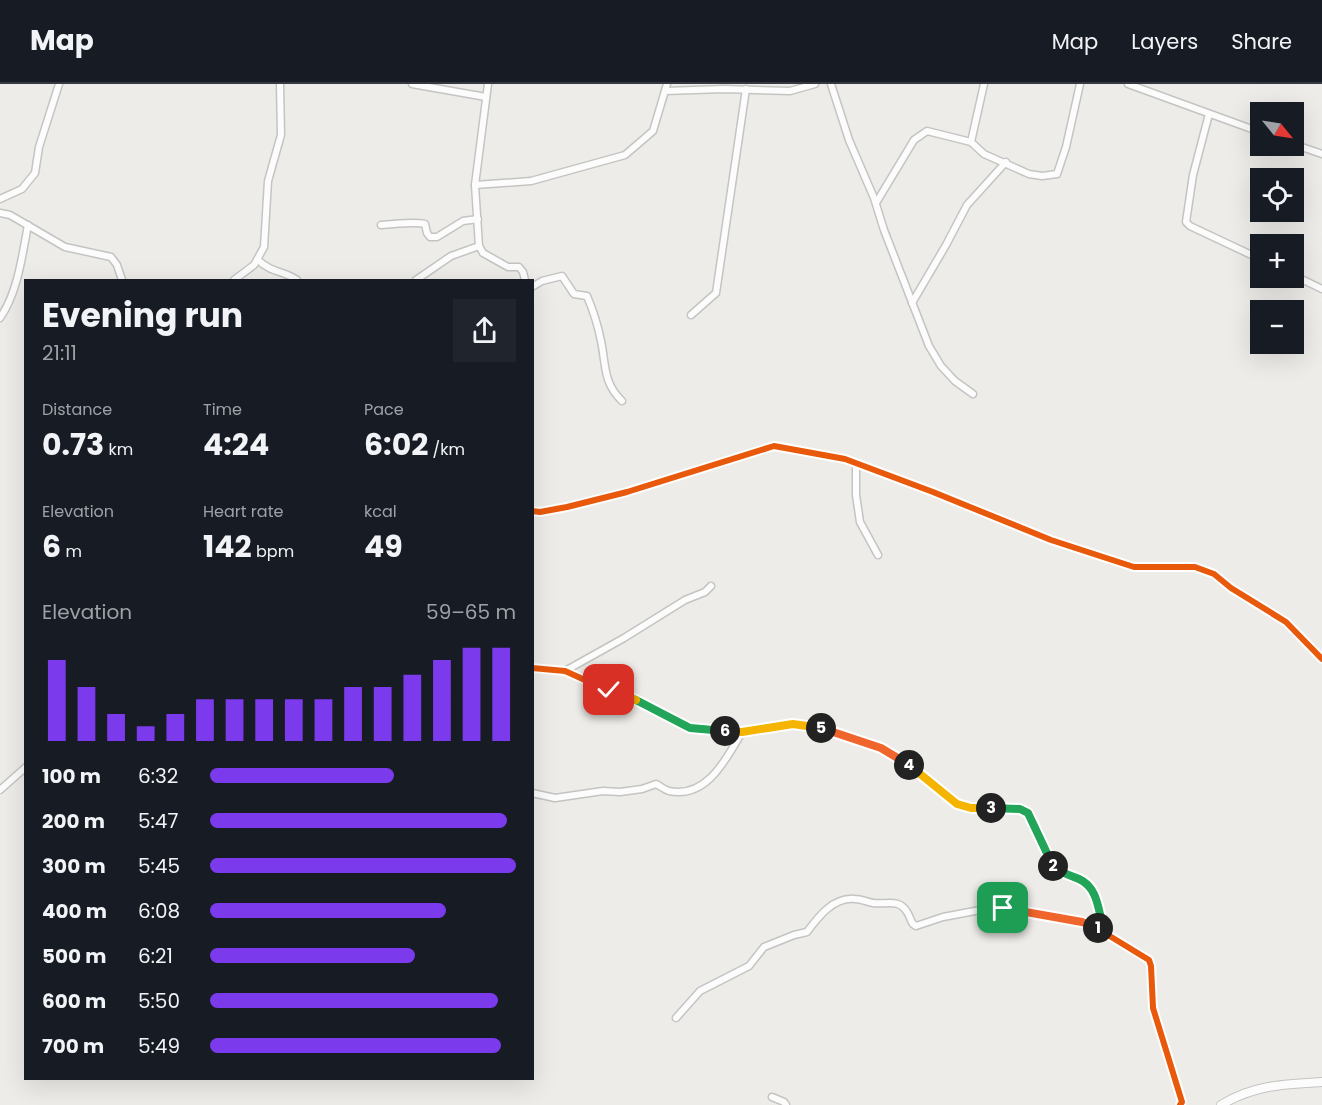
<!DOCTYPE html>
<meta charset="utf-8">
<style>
:root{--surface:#171b24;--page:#20242c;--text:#f1f3f6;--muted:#9ea1a6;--line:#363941;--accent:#7c3aed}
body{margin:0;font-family:Poppins,sans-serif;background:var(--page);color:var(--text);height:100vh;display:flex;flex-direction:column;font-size:22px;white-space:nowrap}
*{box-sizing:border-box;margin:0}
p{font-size:20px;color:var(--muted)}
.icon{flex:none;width:33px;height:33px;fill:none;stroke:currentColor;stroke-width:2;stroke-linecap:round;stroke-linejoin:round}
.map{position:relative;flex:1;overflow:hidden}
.sheet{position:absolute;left:24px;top:195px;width:510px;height:801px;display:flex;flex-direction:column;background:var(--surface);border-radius:0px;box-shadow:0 6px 24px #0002}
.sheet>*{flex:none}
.needle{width:39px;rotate:120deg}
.fabs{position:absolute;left:1250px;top:18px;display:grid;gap:12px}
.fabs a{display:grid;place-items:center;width:54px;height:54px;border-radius:0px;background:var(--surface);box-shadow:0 6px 24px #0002;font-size:30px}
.pin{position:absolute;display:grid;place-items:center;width:51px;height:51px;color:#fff;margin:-26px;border-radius:12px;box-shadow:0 3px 9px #0006}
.km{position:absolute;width:30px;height:30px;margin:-15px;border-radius:50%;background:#222;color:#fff;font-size:16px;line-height:30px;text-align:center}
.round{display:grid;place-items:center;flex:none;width:63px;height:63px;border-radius:0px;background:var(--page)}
.headline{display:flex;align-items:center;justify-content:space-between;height:102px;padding:0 18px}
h1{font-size:33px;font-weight:700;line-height:45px}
.metrics{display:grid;grid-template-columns:repeat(3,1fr);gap:9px;height:102px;padding:6px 18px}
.metrics div{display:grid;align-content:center}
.metrics b{font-size:30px;font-weight:700}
.metrics small{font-size:16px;font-weight:400}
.metrics p{font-size:16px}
.chart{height:168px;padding:12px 18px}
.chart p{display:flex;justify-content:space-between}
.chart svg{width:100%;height:108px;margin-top:6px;stroke:var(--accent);stroke-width:6}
ul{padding:0 18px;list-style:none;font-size:20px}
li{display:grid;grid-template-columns:96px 72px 1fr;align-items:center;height:45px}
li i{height:15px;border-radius:8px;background:var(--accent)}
header{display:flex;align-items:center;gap:36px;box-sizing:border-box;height:84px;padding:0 30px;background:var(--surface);border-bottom:2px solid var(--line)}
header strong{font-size:28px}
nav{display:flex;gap:33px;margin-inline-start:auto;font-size:21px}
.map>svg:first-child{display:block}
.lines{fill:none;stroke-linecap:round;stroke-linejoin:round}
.minor-casing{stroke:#c4c4c2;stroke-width:9}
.tertiary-casing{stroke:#c4c4c2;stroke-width:10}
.minor{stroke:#fcfcfc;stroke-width:6}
.tertiary{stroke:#fcfcfc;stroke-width:8}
.cycleway-casing{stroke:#fff;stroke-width:10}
.cycleway{stroke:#e8590c;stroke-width:6}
.split-1-casing{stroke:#fff;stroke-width:12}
.split-2-casing{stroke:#fff;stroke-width:12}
.split-3-casing{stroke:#fff;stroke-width:12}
.split-4-casing{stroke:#fff;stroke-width:12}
.split-5-casing{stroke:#fff;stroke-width:12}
.split-6-casing{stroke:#fff;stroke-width:12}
.split-7-casing{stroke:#fff;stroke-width:12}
.split-8-casing{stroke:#fff;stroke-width:12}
.split-1{stroke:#f0652b;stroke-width:8}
.split-2{stroke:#22a559;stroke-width:8}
.split-3{stroke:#22a559;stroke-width:8}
.split-4{stroke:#f5b400;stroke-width:8}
.split-5{stroke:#f0652b;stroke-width:8}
.split-6{stroke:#f5b400;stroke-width:8}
.split-7{stroke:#22a559;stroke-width:8}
.split-8{stroke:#f5b400;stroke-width:8}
</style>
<header>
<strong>Map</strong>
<nav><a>Map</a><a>Layers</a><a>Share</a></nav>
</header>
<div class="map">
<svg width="1322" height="1021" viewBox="0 0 1322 1021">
<rect width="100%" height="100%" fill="#edece8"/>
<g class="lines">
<!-- minor casing -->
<g class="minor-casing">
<g id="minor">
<polyline points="412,0 486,13"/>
<polyline points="488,0 475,101 479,162 483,169 508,183 519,183 523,188 525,196"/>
<polyline points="831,0 849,56 874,114 884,146 929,262 941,282 955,297 973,310"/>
<polyline points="984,0 971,58 984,70 1029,90 1042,92 1057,90 1066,63 1080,0"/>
<polyline points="1128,0 1260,48"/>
<polyline points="665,7 724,5 790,7 815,0"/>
<polyline points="1209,30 1193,91 1186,138 1190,142 1260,175"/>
<polyline points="1293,60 1322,70"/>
<polyline points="475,101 531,97 625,71 653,47 667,0"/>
<polyline points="0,115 22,105 35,89 39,63 59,0"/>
<polyline points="876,119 914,56 927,47 971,58"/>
<polyline points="0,129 10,131 65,163 111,173 117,181 122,196"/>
<path d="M381 141C391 140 417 138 425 140L427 149 430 153H437L463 137 478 135"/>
<path d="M258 176C273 190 283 186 297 196"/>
<polyline points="1293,191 1322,205"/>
<polyline points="234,196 254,181 264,163 268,97 281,51 280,0"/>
<polyline points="416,196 451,172 479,162"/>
<path d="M532 203 542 197 562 192 574 210 587 212C593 226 598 242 601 257 606 281 603 299 622 317"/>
<polyline points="912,219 946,161 967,121 1006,78"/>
<polyline points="691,231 716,209 746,5"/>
<path d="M0 234C18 208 22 172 28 141"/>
<polyline points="856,379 856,411 860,438 878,471"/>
<polyline points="532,427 540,428 567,423 627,408 774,362 845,375 933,408 1051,456 1100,472 1134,483 1195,483 1214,490 1231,504 1286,538 1322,575"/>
<polyline points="532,584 565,587 596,601 621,609 690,644 704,646 742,648 793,640 821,644 839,649 881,664 904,677 957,720 971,724 1011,724 1024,726 1028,729 1034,739 1047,772 1054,784 1081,795 1092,805 1096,812 1100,834 1108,851 1149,876 1151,882 1153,924 1182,1018 1180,1021"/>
<polyline points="565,587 624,554 685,516 705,508 711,502"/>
<polyline points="0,706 26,683"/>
<path d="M532 709 555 714 603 707 620 708 642 705 656 700C660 702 665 706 669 707 707 715 726 675 742 648"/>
<path d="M676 934 700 907 749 882 764 863 794 851 807 848C818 833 833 813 855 815 861 815 867 818 873 819 886 821 899 814 907 828 910 832 910 836 913 840L916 842 943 833 996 823 1082 838 1104 846"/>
<polyline points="772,1013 784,1018 786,1021"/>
</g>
</g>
<!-- tertiary casing -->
<g class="tertiary-casing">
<path id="tertiary" d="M1221 1021C1254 1001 1284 1000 1322 998"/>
</g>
<!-- minor -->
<use href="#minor" class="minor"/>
<!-- tertiary -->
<use href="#tertiary" class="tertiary"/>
<!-- cycleway casing -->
<g class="cycleway-casing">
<g id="cycleway">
<polyline points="532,427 540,428 567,423 627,408 774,362 845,375 933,408 1051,456 1100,472 1134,483 1195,483 1214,490 1231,504 1286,538 1322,575"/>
<polyline points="532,584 565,587 596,601 621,609 690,644 704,646 742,648 793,640 821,644 839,649 881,664 904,677 957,720 971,724 1011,724 1024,726 1028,729 1034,739 1047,772 1054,784 1081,795 1092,805 1096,812 1100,834 1108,851 1149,876 1151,882 1153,924 1182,1018 1180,1021"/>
</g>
</g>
<!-- cycleway -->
<use href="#cycleway" class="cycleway"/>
</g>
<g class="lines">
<!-- split-1 casing -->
<g class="split-1-casing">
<polyline id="split-1" points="1003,824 1082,838 1098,844"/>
</g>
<!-- split-2 casing -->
<g class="split-2-casing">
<path id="split-2" d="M1053 782C1060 789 1070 791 1079 795 1099 804 1098 828 1104 846L1098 844"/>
</g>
<!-- split-3 casing -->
<g class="split-3-casing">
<polyline id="split-3" points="991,724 1020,725 1028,729 1053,782"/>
</g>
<!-- split-4 casing -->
<g class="split-4-casing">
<polyline id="split-4" points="909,681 957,720 971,724 991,724"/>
</g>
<!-- split-5 casing -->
<g class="split-5-casing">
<polyline id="split-5" points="821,644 881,664 909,681"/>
</g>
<!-- split-6 casing -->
<g class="split-6-casing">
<polyline id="split-6" points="725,647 742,648 793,640 821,644"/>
</g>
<!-- split-7 casing -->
<g class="split-7-casing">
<polyline id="split-7" points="636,616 690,644 725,647"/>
</g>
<!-- split-8 casing -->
<g class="split-8-casing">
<polyline id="split-8" points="609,606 621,609 636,616"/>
</g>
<!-- split-1 -->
<use href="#split-1" class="split-1"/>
<!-- split-2 -->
<use href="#split-2" class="split-2"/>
<!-- split-3 -->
<use href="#split-3" class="split-3"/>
<!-- split-4 -->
<use href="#split-4" class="split-4"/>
<!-- split-5 -->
<use href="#split-5" class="split-5"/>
<!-- split-6 -->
<use href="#split-6" class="split-6"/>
<!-- split-7 -->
<use href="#split-7" class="split-7"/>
<!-- split-8 -->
<use href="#split-8" class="split-8"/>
</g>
</svg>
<div class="fabs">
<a><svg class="needle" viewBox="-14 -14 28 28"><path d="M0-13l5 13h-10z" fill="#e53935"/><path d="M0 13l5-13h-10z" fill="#9ea1a6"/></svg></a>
<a><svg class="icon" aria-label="locate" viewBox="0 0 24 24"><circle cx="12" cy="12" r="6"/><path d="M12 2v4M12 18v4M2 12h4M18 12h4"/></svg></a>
<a>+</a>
<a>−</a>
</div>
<div class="pin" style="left:1003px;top:824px;background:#1e9e55"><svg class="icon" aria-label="arrive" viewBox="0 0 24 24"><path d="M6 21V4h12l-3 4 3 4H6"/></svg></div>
<div class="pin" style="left:609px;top:606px;background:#d93025"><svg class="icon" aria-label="check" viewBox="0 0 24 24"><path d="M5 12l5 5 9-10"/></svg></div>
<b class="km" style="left:1098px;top:844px">1</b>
<b class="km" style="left:1053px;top:782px">2</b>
<b class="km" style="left:991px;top:724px">3</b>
<b class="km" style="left:909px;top:681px">4</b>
<b class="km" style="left:821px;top:644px">5</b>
<b class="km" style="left:725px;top:647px">6</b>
<section class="sheet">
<div class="headline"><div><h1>Evening run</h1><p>21:11</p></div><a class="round"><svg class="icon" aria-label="share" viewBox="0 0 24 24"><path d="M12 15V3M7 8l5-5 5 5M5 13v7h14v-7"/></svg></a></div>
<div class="metrics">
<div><p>Distance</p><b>0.73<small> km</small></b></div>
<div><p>Time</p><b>4:24</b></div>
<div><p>Pace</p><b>6:02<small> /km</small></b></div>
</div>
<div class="metrics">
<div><p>Elevation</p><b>6<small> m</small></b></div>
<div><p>Heart rate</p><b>142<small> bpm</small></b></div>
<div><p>kcal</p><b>49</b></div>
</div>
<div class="chart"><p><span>Elevation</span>59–65 m</p>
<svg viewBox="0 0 160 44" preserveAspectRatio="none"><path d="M5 44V11M15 44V22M25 44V33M35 44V38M45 44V33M55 44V27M65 44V27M75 44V27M85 44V27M95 44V27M105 44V22M115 44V22M125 44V17M135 44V11M145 44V6M155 44V6"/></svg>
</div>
<ul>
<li><b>100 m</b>6:32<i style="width:60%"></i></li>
<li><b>200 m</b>5:47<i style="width:97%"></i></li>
<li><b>300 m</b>5:45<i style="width:100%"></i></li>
<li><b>400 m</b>6:08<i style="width:77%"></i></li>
<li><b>500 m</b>6:21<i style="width:67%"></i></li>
<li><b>600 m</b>5:50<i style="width:94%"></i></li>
<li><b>700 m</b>5:49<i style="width:95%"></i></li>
</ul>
</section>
</div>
